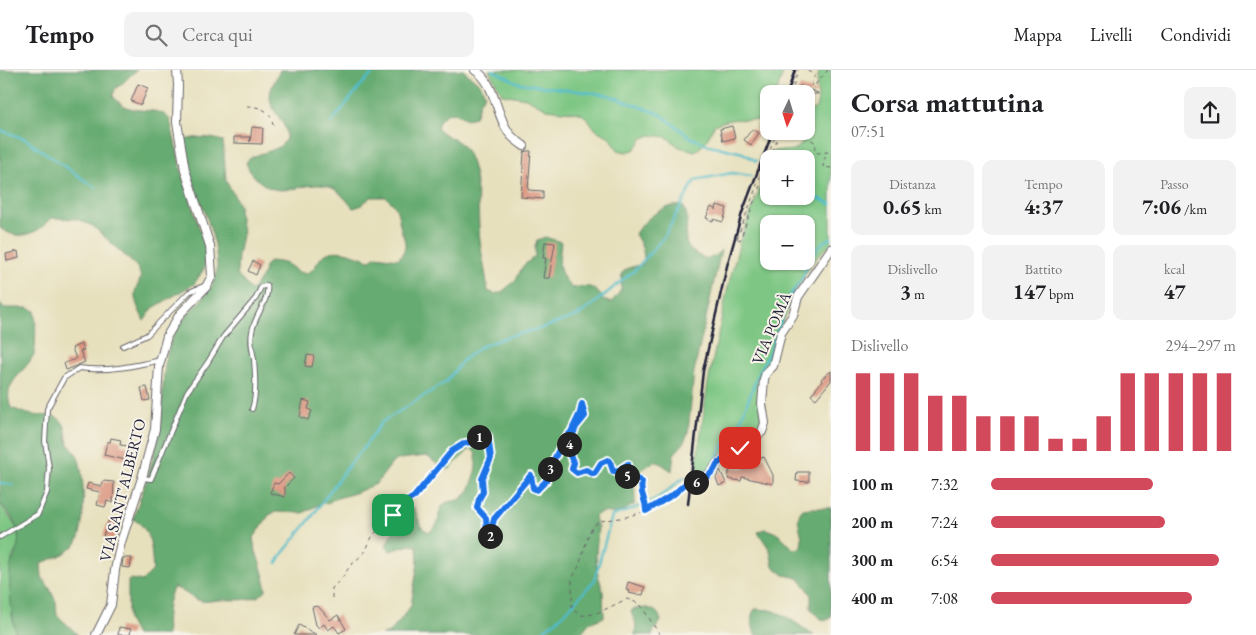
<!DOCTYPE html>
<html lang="it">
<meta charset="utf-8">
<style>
:root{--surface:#fff;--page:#f2f2f2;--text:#202124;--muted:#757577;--line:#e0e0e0;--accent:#d1495b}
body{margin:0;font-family:"EB Garamond",serif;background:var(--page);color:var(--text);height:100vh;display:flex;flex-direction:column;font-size:19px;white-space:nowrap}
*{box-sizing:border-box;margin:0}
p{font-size:16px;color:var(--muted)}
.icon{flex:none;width:28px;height:28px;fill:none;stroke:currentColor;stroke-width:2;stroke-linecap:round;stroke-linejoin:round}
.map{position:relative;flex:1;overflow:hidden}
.side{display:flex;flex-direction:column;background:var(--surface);width:425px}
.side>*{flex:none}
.needle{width:32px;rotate:184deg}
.controls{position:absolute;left:760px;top:15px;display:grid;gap:10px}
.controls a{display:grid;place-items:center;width:55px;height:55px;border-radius:10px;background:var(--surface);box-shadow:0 1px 4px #0004;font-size:25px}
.pin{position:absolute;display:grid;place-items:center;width:42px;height:42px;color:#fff;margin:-21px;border-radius:10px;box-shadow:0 2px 8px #0006}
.km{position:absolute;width:25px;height:25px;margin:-12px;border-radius:50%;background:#222;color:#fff;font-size:14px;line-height:25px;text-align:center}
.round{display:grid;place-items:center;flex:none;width:52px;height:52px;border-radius:10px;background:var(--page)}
.head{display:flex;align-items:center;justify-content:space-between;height:85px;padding:0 20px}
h1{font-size:28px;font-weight:700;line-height:38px}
.metrics{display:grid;grid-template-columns:repeat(3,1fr);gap:8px;height:85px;padding:5px 20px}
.metrics div{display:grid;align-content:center;border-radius:10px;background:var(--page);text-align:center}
.metrics b{font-size:21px;font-weight:700}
.metrics small{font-size:14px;font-weight:400}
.metrics p{font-size:14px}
.chart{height:140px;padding:10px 20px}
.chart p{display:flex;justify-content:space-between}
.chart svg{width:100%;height:90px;margin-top:5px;stroke:var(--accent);stroke-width:6}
ul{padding:0 20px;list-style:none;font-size:16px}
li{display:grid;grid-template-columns:80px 60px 1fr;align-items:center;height:38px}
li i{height:12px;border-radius:6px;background:var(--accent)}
header{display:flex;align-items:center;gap:30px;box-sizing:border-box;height:70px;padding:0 25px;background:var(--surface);border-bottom:1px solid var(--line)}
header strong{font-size:24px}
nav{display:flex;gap:28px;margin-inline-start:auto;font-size:18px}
.search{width:350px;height:45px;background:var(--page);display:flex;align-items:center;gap:12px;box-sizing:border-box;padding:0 18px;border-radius:10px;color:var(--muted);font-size:19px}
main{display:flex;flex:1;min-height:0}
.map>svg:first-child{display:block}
.green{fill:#7dc683;stroke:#50745f;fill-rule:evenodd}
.forest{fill:#66ab71;stroke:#446656}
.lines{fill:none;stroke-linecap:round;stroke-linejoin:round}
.stream{stroke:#4fbcc9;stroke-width:2.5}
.building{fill:#d9927c}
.service-casing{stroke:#676468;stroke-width:6}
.minor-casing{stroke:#676468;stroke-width:10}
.path{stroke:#676468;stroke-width:1;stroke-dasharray:4 4;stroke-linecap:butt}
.service{stroke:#fff;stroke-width:4}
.minor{stroke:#fff;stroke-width:8}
.rail{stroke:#22223b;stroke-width:2.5}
.route-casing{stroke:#fff;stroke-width:10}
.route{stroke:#1a73e8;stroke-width:6}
.labels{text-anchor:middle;stroke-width:4;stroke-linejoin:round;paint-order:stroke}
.street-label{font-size:16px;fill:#22223b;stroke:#f7f3e8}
</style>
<header>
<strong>Tempo</strong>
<div class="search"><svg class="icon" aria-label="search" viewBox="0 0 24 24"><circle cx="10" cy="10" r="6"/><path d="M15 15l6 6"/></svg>Cerca qui</div>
<nav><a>Mappa</a><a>Livelli</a><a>Condividi</a></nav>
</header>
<main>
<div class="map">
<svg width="831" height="565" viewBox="0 0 831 565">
<rect width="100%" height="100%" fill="#f7f3e8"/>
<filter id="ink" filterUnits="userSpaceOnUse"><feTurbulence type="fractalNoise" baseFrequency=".02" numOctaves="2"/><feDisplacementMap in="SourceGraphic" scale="10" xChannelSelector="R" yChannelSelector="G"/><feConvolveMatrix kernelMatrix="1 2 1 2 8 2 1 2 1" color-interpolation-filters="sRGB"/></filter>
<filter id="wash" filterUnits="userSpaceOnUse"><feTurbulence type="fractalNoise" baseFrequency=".0096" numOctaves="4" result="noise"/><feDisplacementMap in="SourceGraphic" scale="20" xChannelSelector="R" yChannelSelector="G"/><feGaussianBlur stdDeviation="1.12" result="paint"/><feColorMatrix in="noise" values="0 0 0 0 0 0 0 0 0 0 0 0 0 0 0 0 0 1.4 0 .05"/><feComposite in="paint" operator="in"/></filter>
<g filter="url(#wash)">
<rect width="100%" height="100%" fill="#e7e0bd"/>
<!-- green -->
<g class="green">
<path d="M489 0H784L776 24H769L768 49C757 52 743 48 730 50 725 51 719 53 714 55 709 66 706 75 695 81L679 77 667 67 651 65 643 68 634 80 626 82 618 80 610 67 596 60 587 48 580 43 547 39 526 28 502 24Z"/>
<path d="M820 0H831V174L824 180 812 193 797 218 776 267 769 292 763 303 761 350 755 358 735 364 728 378 707 399 702 400 696 397 708 313 728 217 740 171 769 94V126H806V89H771L773 81C789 80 807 83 802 61H806V44L809 41 816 38C821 23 813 16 820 0ZM769 154H806V191H769Z"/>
<polygon points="0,433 18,460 19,475 12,488 12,546 16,565 0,565"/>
</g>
<!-- forest -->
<g class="forest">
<path d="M0 0H137C129 6 123 14 115 19L113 26C130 50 158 32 170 50L181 99 206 180 204 199 194 214 153 238 144 251C141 244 136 235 135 227 134 213 147 211 136 196L93 156 77 149 52 148C37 164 19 172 0 158Z"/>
<path d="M280 0H463L481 15 485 25 480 31 475 47 467 49 453 42C443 45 439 48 437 58 445 67 453 67 460 73 481 93 477 143 480 171 482 187 486 204 488 221L495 224 503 221 515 211 523 196 535 186V177L537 170 545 167 561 172C559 194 556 201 572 218 588 215 594 215 604 230L611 233 621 220 622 203 628 198 644 194C645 182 641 174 635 164 644 149 665 133 683 136 697 158 668 176 708 189L715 186 721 180 694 302 688 363 683 374 674 384 672 401 660 393 655 391 634 405 635 434C629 437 622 442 616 443 608 444 600 439 594 448L598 457 596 485 597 501 603 521 604 547 589 553 581 563 583 565H381L387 564 393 559 411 536 418 492 417 476 410 475 390 481 386 475 399 450 407 439 414 438 422 458 429 462C443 452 436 449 441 438 445 429 456 433 462 428 474 420 477 397 476 384L471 378 450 399H443L427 386 399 389 393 392 376 414 355 423 334 429 328 433H322L303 443 275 442 269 445 253 469C256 486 265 503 266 520 256 533 236 529 221 530 213 530 206 533 198 530 189 527 183 520 174 517 166 530 166 551 167 565H136L128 550V511L131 509 142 511 153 500C151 480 153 460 133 449 144 417 157 384 161 350 164 321 161 292 174 264 185 239 218 225 217 195 216 165 203 138 193 111 189 98 187 84 185 70 197 66 211 67 223 71L226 110 239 135 240 150 243 161 238 185 237 205 252 221 264 203 265 196 271 191C276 192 282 192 287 194 293 197 297 203 304 203 316 203 316 190 324 185 338 176 356 186 370 190L376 186 398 189C411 175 403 170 400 155 397 140 398 138 386 127H371L360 136 353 138C347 131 339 120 330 117 306 108 283 132 259 111 253 106 248 100 246 92 256 81 275 84 284 72 293 59 274 45 271 33 267 20 276 11 280 0Z"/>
<path d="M0 234 3 238H28L35 241C36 248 36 278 34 284 25 304 1 312 11 338 18 340 25 344 33 345 41 347 51 343 59 349 68 355 65 365 68 373 70 378 75 380 77 385 85 400 86 458 77 472 70 484 54 488 41 493L42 507 50 519 56 532 57 545 78 565H16C12 545 9 524 10 503 10 492 17 484 18 474 21 460 10 443 0 433Z"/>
<path d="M810 438H831V547L827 550 821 549 811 539V525L807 518 798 508 784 505 773 496 770 480 758 462 764 459C777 461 785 469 793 479L800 478C807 463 791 451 803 439Z"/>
<path d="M647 538C656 540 659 543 661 551L653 562V565H635L636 554 631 542 633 539Z"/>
<path d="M755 539 770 540 784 545 814 565H755C753 554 748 549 755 539Z"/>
</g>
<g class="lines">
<!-- stream -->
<g class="stream">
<polyline points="492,0 519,13 608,25 660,44 690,67 709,75 743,83 756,91"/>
<polyline points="331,53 362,14 376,0"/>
<polyline points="0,60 25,69 96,118"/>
<polyline points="768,98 769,99"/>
<polyline points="765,108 769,108"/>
<polyline points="806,123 831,134"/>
<polyline points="697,405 709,400 731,363 738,357 757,307 772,276 789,227 803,207 809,189 823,172 831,168"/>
<polyline points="0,413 13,415"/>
<polyline points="277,493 283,483 311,448 342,404 365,376 382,352 446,312 463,290 480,277 506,267 542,258 577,246 591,236 636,199 664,167 695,110 732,103 751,106"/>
<path d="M537 565 562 546 594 511 612 446C628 441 646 435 660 426 670 421 676 411 686 407"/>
</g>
</g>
<g id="blocks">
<!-- building -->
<g class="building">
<polygon points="138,14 148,18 141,35 131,31"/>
<polygon points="800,16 818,23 818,24 797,24"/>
<polygon points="732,56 735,68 723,71 720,59"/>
<polygon points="252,57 263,58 262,74 234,73 234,67 250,67 250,72"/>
<polygon points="752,59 759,63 751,75 744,70"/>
<polygon points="527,81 531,81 528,120 543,121 543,129 521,127 524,82"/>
<polygon points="717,135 727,138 723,152 713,149 713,151 706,148 711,137 716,140"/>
<polygon points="545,172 555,173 549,208 543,208 546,188 543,188"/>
<polygon points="18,181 19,188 7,191 6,184"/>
<polygon points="253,191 260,195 256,205 248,201"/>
<polygon points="81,274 84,280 80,281 85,292 66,300 64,293 76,289 72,278"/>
<polygon points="307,285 314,286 312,297 305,296"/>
<polygon points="831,301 831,311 816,329 811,325 822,311 821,309"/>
<polygon points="147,317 150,330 144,331 141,318"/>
<polygon points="303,330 310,332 308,339 312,341 308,350 300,347"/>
<polygon points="111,368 121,370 120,375 129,376 126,390 104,385 107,372 110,372"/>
<polygon points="749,386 758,389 764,387 773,405 773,414 742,407 741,411 728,409 730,397 745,399"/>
<polygon points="720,400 726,413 719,416 716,408"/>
<polygon points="797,402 809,402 809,412 796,411"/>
<polygon points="289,403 294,408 284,418 285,418 285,427 270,423 274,413 278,414"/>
<polygon points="103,411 114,412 113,433 107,431 105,437 97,435 100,422 86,419 88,413 102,416"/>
<polygon points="109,450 120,453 114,470 103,466"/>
<polygon points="123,488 132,488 130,498 122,497"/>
<polygon points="628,512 645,517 643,525 639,524 638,525 629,523 630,521 626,520"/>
<polygon points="318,536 330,550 338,545 346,559 339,563 334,556 328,560 324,554 319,558 316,555 312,537"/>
<polygon points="299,555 317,565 294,565"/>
<polygon points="119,557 131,559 130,565 118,565"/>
</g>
</g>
</g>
<g filter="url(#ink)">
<use href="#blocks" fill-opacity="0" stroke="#676468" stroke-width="1"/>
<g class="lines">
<!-- service casing -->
<g class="service-casing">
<g id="service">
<polyline points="123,276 147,265 189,222 206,215"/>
<path d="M142 408 151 409 187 322 208 292 223 267 256 228 261 217 267 215C270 230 254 246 252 262 250 271 252 279 254 289 255 304 257 325 252 339"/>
<path d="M0 467 38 444 47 422 49 398 45 371 47 339 64 308 79 298C107 302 134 296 161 290"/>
</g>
</g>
<!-- minor casing -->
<g class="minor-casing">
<g id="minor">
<path d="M475 0C496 13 495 44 509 63 512 68 519 72 524 76"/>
<path d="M696 412C706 407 712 404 717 394L762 362 765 353 762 334 764 309 766 303 773 296 781 263 793 245 798 227 831 179"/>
<polyline points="96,565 111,535 115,500 121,472 142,408 155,359 159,296 167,266 180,244 206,217 212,206 210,176 185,100 177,52 178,15 177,0"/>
</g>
</g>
<!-- path -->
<g class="path">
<polyline points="791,24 798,0"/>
<polyline points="797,24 800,16 810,20 815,4 804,0"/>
<path d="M247 36C261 37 271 40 273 55"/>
<polyline points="806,37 817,12 828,0"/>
<polyline points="760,56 769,50"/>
<polyline points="798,61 816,73 815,81 817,83 828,82 824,90 823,97 831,98"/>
<polyline points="770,89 780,61"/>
<polyline points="737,169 777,61"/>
<polyline points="738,169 740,170 769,91"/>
<path d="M332 528V518L342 508 350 496 365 482 372 467 381 456 404 433 414 427 453 381 465 373 472 372 482 364 488 366 491 388 482 409 483 422 479 429 477 438 486 448 487 461 490 466 494 449 531 405 533 418 537 420 546 411 547 404 564 369 571 362 577 351 581 343 582 334 585 346 576 357 569 374 572 379 570 387 574 393 572 399 577 403 586 400 594 404 601 393 608 390 613 401 617 402 628 394 629 402 625 411 627 416 630 411 637 409 642 412C639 424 646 427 646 441"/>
<path d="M660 565 640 534 627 529C612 535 596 547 580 545L572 539V509L579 496 588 466 593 456 601 451 626 447 646 441 674 424 680 417 689 413"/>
</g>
<!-- service -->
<use href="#service" class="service"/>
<!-- minor -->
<use href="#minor" class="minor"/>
<!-- rail -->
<g class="rail">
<polyline points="787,24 795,0"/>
<polyline points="688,434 703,301 716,244 727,196 742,143 773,61"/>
</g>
</g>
</g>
<g class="lines" filter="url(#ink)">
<!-- route casing -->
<g class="route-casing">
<path id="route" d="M393 445 404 433 414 427 452 381 465 373 472 372 482 364 488 366 491 388 482 409 483 422 479 429 477 438 486 448 487 461 490 466 494 449 531 405 533 418 537 420 546 411 547 404 564 369 571 362 580 343 582 334 585 346 576 357 569 374 572 379 570 386 574 393 572 399 577 403 586 400 594 404 601 393 608 390 610 392 613 401 616 402 628 394 629 402 625 410 627 416 630 411 637 409 642 412C639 425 646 427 646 441L674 424 685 414 696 412 708 406 714 400 717 394 740 378"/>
</g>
<!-- route -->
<use href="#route" class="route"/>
</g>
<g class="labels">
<!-- street labels -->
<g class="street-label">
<text transform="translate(771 258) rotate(-67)" y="6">VIA POMÀ</text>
<text transform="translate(122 420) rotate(-76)" y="6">VIA SANT'ALBERTO</text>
</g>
</g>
</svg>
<div class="controls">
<a><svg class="needle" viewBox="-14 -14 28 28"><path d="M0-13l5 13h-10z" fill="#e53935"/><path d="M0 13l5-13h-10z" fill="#757577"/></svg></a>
<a>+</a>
<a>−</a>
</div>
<div class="pin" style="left:393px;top:445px;background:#1e9e55"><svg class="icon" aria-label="arrive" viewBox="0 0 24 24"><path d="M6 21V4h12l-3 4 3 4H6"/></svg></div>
<div class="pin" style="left:740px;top:378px;background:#d93025"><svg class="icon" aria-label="check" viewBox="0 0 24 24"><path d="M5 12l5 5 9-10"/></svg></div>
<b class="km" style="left:479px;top:367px">1</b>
<b class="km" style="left:490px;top:466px">2</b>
<b class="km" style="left:550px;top:399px">3</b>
<b class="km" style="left:569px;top:374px">4</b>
<b class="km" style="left:627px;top:406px">5</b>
<b class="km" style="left:696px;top:412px">6</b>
</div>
<section class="side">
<div class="head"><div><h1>Corsa mattutina</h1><p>07:51</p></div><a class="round"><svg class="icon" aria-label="share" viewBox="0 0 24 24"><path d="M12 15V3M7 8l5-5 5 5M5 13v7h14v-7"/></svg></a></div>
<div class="metrics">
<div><p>Distanza</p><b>0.65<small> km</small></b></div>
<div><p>Tempo</p><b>4:37</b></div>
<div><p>Passo</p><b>7:06<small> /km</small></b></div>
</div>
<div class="metrics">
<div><p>Dislivello</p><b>3<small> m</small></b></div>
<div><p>Battito</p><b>147<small> bpm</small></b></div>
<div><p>kcal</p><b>47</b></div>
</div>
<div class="chart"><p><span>Dislivello</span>294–297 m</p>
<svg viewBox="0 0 160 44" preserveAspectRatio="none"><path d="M5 44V6M15 44V6M25 44V6M35 44V17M45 44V17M55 44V27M65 44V27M75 44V27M85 44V38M95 44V38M105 44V27M115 44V6M125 44V6M135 44V6M145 44V6M155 44V6"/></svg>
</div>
<ul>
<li><b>100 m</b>7:32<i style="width:66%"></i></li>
<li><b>200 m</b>7:24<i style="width:71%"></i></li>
<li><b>300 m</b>6:54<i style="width:93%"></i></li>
<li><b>400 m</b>7:08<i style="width:82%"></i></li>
</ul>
</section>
</main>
